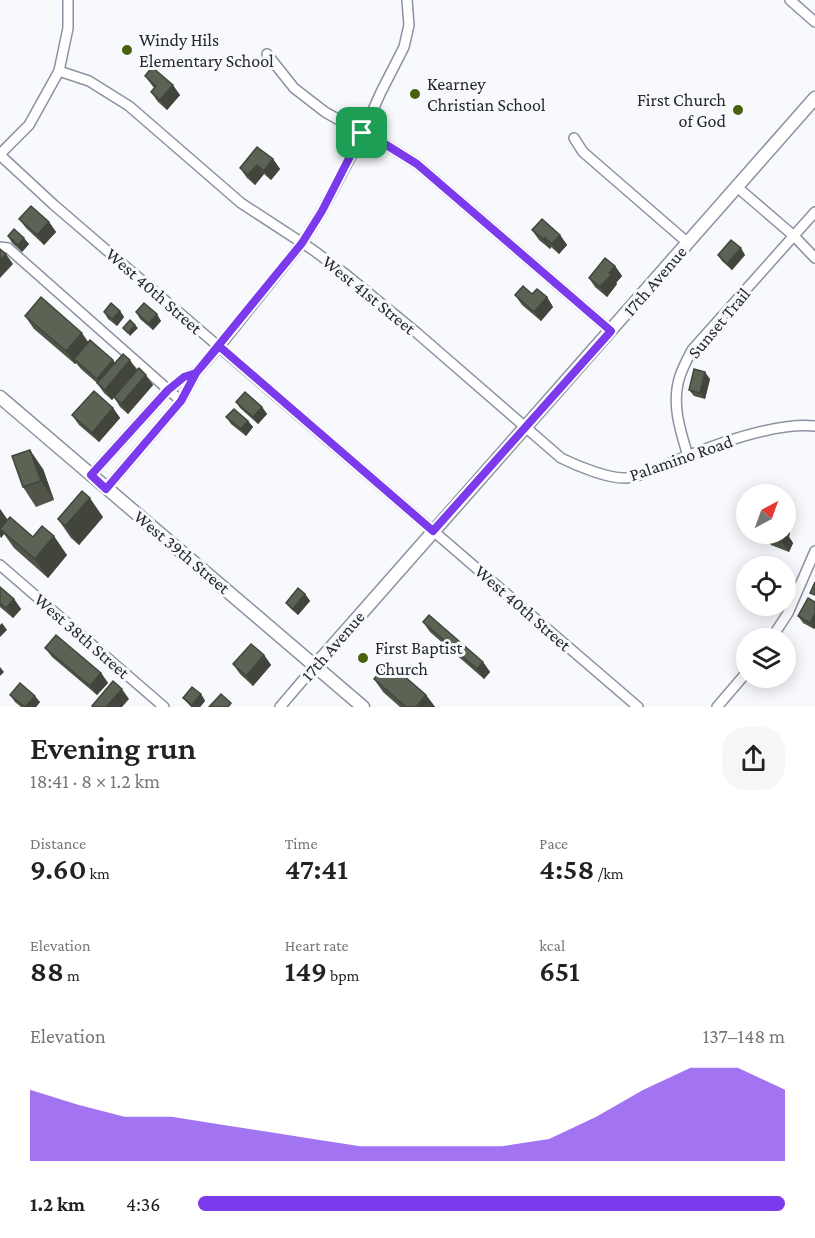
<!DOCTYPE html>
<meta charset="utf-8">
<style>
:root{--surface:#fff;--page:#f6f6f6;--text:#222;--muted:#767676;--accent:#7c3aed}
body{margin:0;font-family:"Crimson Pro",serif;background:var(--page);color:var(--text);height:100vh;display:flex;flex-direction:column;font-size:22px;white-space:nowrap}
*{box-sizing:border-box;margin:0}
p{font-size:20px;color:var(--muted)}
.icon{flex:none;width:33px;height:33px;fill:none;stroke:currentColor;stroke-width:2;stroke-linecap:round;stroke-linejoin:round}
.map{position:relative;height:707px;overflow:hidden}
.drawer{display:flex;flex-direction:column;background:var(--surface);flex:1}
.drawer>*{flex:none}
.needle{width:39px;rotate:41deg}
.buttons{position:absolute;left:736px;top:484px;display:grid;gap:12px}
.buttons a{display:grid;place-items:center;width:60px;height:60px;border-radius:50%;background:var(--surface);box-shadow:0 3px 15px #0003;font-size:30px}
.pin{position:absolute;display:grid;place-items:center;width:51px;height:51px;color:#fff;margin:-26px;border-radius:12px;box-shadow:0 3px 9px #0006}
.round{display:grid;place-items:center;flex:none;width:63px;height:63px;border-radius:24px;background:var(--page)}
.head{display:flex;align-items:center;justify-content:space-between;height:102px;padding:0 30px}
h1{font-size:33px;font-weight:600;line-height:45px}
.metrics{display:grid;grid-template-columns:repeat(3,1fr);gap:9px;height:102px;padding:6px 30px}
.metrics div{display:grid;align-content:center}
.metrics b{font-size:30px;font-weight:600}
.metrics small{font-size:16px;font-weight:400}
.metrics p{font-size:16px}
.chart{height:168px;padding:12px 30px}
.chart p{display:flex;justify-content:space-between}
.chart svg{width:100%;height:108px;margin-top:6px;fill:var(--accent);opacity:.7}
ul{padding:0 30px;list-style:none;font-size:20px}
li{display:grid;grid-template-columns:96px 72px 1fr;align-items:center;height:45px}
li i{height:15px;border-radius:8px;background:var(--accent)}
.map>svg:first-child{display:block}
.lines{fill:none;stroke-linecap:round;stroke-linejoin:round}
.minor-casing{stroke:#8c92a2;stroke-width:12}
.major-casing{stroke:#8c92a2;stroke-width:15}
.minor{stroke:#fff;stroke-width:9}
.major{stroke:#fff;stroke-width:12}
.wall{fill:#505548}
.shaded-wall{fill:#41453b}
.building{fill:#5d6354;stroke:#41453b;stroke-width:1.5}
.route-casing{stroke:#fff;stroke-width:12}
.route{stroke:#7c3aed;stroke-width:8}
.poi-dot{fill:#49600c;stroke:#f7f9fc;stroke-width:2}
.labels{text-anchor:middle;stroke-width:6;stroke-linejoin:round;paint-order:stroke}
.poi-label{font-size:18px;fill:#26282f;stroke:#f7f9fc;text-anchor:start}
.street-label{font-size:18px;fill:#26282f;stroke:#f7f9fc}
</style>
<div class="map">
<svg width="815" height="707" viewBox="0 0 815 707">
<rect width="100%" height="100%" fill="#f7f9fc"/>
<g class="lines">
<!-- minor casing -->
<g class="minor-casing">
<g id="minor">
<polyline points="790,0 815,22"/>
<polyline points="267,54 294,88 325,112 362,133 380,141 417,164 611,331"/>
<path d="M59 71 89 81 129 106 241 203 313 250 344 273 417 333 561 458C577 466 609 479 626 478 646 475 664 466 682 458 719 443 776 422 815 426"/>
<polyline points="574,138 583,152 688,243"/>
<polyline points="0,154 29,125 59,71 68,28 68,0"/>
<polyline points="0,155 54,205 638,707"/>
<polyline points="737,187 794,236 815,258"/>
<polyline points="0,247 8,248 181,401"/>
<path d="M688 456C680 430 671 403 680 376 683 367 688 358 692 350L815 212"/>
<polyline points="91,475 168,390 185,377 196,373"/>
<polyline points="106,489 181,401 196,373 219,347 302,243 322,211 357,145 381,92 404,47 409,25 407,0"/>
<polyline points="0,565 164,707"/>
<polyline points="771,639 788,613 815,551"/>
<polyline points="280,707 315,666"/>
<polyline points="717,707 747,672"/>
</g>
</g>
<!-- major casing -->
<g class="major-casing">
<g id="major">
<polyline points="0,397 363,707"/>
<polyline points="315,666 815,98"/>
</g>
</g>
<!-- minor -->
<use href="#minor" class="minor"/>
<!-- major -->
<use href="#major" class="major"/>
</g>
<!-- wall -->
<g class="wall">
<polygon points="145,76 180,95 167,110 158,102 151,92 154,88"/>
<polygon points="273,159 280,169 271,180 264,174 255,185 247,178 240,168"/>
<polygon points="19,219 49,222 56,232 44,245 26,228"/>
<polygon points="532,230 560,235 567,245 559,254 551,247 550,249 539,240"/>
<polygon points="8,236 29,244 22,252 12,243"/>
<polygon points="718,255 745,255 732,270 722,261"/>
<polygon points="615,266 622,276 616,283 617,284 607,297 595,287 589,278"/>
<polygon points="532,294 547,297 553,307 541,321 522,305 515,295"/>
<polygon points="120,311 124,317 117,326 108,319 104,312"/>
<polygon points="136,312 161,321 153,330 140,319"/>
<polygon points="25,316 89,342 115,363 137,370 153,385 128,414 120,407 114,397 112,400 104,393 97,383 81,369 76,363 75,364 34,329"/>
<polygon points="710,379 705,399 694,396 689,390"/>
<polygon points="236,402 262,407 267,414 258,424 240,408"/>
<polygon points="113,408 120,418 99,442 79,425 72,415"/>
<polygon points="226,417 248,421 253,427 246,436 231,424"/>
<polygon points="43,469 54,500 36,507 23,487"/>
<polygon points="0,509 8,520 33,537 67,555 48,578 14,548 4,534 1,538 0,536"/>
<polygon points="103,517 79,545 71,538 58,519"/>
<polygon points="786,526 790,532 789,537 793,543 789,552 771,545 764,536 786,534"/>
<polygon points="0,587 14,599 21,609 13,618 0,607"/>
<polygon points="305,594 310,601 298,615 291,609 286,603"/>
<polygon points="815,602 814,629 803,623 798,616"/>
<polygon points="423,622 483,662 490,672 484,679 430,632"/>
<polygon points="45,648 101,673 108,683 97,695 52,657"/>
<polygon points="264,655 271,665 253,686 240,674 233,664"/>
<polygon points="374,679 426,695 435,707 400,707 383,692"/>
<polygon points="201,694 205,701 200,707 191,707 183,698"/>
<polygon points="10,695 40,702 36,707 21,707 15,702"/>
</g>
<!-- shaded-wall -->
<g class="shaded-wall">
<polygon points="173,85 180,95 167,110 160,100"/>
<polygon points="273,159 280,169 271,180 264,171"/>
<polygon points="257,165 264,174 255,185 248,175"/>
<polygon points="49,222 56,232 44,245 37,235"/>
<polygon points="560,235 567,245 559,254 552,244"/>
<polygon points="24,238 29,244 22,252 18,245"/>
<polygon points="545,238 551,247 550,249 543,239"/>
<polygon points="741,248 745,255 732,270 727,264"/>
<polygon points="6,254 13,264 0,278 0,261"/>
<polygon points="615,266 622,276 616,283 617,284 607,297 600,287"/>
<polygon points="547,297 553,307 541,321 534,312"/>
<polygon points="120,311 124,317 117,326 112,319"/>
<polygon points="157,314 161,321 153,330 149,324"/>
<polygon points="135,325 138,328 130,336 128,333"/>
<polygon points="82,333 91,346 74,359 76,363 75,364 66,351"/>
<polygon points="113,360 120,370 104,389 97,379"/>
<polygon points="130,360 137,370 112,400 105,390"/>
<polygon points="705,372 710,379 705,399 700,393"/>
<polygon points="146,375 153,385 128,414 121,404"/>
<polygon points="262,407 267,414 258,424 253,417"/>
<polygon points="113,408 120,418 99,442 92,433"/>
<polygon points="248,421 253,427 246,436 241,429"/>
<polygon points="30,450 43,469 54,500 41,481"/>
<polygon points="90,498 103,517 79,545 65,526"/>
<polygon points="0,509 11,526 0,529 4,534 1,538 0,535"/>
<polygon points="786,526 790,532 789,537 793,543 789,552 782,542 783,534 786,534"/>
<polygon points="54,536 67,555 48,578 35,559"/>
<polygon points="305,594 310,601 298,615 293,609"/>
<polygon points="14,599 21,609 13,618 6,608"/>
<polygon points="815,613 815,628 814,629 810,623"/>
<polygon points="2,623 7,630 0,637 0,625"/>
<polygon points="264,655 271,665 253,686 246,676"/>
<polygon points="483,662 490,672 484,679 477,669"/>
<polygon points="0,667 4,672 0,676"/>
<polygon points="101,673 108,683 97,695 90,686"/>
<polygon points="122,689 129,699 122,707 106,707"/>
<polygon points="201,694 205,701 200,707 193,707 192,705"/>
<polygon points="426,695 435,707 416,707"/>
<polygon points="35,696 40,702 36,707 25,707"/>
</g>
<!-- building -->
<g class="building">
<polygon points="152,67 173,85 160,100 151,92 156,86 145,76"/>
<polygon points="257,147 273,159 264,171 257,165 248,175 240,168"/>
<polygon points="31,206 49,222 37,235 19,219"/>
<polygon points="542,219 560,235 552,244 545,238 543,239 532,230"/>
<polygon points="14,229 24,238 18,245 8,236"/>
<polygon points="731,240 741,248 727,264 718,255"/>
<polygon points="0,249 6,254 0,261"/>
<polygon points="605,258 615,266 609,273 611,275 600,287 589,278"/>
<polygon points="523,286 532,294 537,289 547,297 534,312 515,295"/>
<polygon points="41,297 82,333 66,351 25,316"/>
<polygon points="111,303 120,311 112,319 104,312"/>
<polygon points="144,303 157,314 149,324 136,312"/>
<polygon points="130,320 135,325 128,333 123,328"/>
<polygon points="90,340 113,360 97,379 74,359"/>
<polygon points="123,354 130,360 105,390 97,383"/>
<polygon points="139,368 146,375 121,404 114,397"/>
<polygon points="694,369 705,372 700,393 689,390"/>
<polygon points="94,391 113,408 92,433 72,415"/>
<polygon points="245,392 262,407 253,417 236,402"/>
<polygon points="234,409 248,421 241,429 226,417"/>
<polygon points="30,450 41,481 23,487 12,456"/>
<polygon points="82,491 90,498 65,526 58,519"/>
<polygon points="10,517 33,537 42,526 54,536 35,559 0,529"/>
<polygon points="765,534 785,534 782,542 764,536"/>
<polygon points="815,582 815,595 810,593"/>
<polygon points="0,587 14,599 6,608 0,603"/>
<polygon points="298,588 305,594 293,609 286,603"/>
<polygon points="808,598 815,602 815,613 810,623 798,616"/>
<polygon points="429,615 483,662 477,669 423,622"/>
<polygon points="56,635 101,673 90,686 45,648"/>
<polygon points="251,644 264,655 246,676 233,664"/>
<polygon points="388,662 426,695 416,707 406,707 374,679"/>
<polygon points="113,681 122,689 106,707 93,707 92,706"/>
<polygon points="20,683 35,696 25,707 10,695"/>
<polygon points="192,687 201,694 192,705 183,698"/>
<polygon points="221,694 231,703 228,707 209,707"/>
</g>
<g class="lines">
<!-- route casing -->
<g class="route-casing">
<polyline id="route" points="362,133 322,211 302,243 196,373 184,377 168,390 91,475 106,489 181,401 196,373 219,346 433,531 611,331 417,164 380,141 362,133"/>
</g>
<!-- route -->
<use href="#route" class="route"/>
</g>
<!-- markers -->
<g class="poi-dot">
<circle cx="127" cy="50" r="6"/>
<circle cx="415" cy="94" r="6"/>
<circle cx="738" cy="110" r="6"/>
<circle cx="363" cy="658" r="6"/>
</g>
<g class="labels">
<!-- poi labels -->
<g class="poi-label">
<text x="139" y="46">Windy Hils<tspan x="139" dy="21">Elementary School</tspan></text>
<text x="427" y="90">Kearney<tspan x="427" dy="21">Christian School</tspan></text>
<text x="726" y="106" text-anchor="end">First Church<tspan x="726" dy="21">of God</tspan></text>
<text x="375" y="654">First Baptist<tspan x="375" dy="21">Church</tspan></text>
</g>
<!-- street labels -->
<g class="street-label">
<text transform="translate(655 281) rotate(-49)" y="6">17th Avenue</text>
<text transform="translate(154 291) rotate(41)" y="6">West 40th Street</text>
<text transform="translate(369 295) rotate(39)" y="6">West 41st Street</text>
<text transform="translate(719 323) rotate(-50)" y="6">Sunset Trail</text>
<text transform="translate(681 458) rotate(-19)" y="6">Palamino Road</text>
<text transform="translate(182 552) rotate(40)" y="6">West 39th Street</text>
<text transform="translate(523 608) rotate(41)" y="6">West 40th Street</text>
<text transform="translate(82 636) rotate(41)" y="6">West 38th Street</text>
<text transform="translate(333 646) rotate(-49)" y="6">17th Avenue</text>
</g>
</g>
</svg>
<div class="buttons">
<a><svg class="needle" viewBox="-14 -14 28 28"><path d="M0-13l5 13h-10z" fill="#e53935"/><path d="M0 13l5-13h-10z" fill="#767676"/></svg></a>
<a><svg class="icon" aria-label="locate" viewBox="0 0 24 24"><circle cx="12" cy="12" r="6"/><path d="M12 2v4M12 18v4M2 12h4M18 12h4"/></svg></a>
<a><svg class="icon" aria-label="layers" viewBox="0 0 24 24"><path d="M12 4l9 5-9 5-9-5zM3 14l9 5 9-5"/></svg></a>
</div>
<div class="pin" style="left:362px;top:133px;background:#1e9e55"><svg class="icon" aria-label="arrive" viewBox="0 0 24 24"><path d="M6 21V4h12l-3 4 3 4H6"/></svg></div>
</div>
<section class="drawer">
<div class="head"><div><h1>Evening run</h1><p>18:41 · 8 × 1.2 km</p></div><a class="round"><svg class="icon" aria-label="share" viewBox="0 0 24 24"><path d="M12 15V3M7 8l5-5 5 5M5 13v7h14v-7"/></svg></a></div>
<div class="metrics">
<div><p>Distance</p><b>9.60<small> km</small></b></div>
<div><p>Time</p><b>47:41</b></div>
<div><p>Pace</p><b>4:58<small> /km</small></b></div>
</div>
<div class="metrics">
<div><p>Elevation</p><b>88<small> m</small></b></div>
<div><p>Heart rate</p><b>149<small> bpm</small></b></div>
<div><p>kcal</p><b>651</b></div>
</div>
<div class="chart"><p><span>Elevation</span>137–148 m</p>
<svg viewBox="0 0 160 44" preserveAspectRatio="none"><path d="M0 44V15L10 21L20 26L30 26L40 29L50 32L60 35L70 38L80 38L90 38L100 38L110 35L120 26L130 15L140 6L150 6L160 15V44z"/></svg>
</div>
<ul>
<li><b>1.2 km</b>4:36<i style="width:100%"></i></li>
</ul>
</section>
